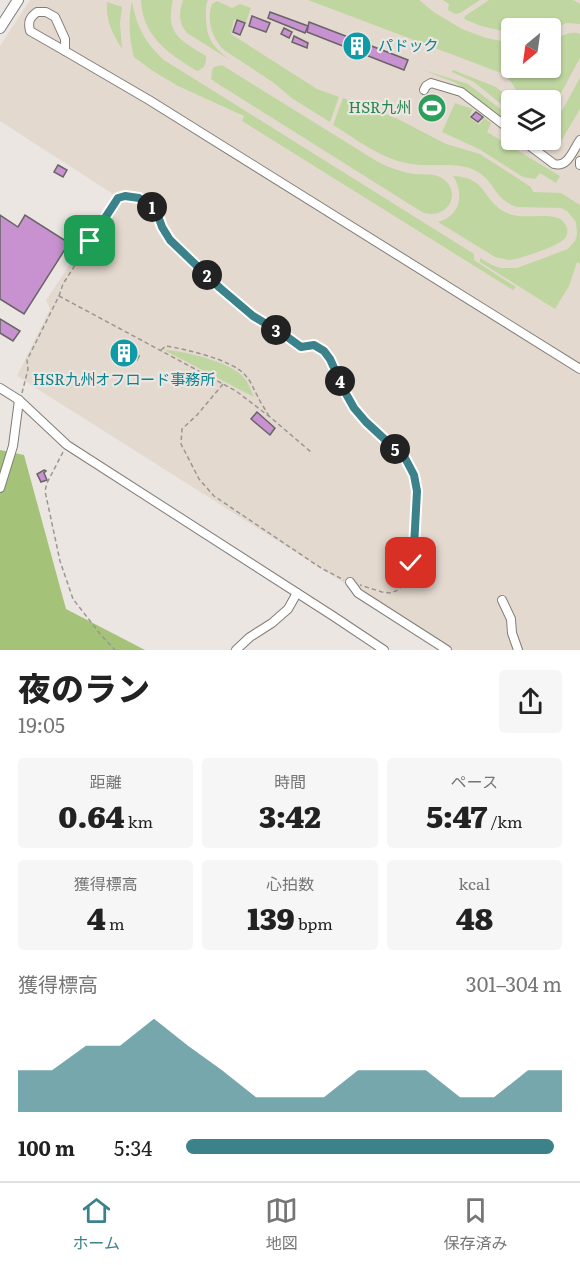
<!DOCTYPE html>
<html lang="ja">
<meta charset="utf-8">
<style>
:root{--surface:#fff;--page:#f6f6f6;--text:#222;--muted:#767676;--line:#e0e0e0;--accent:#3b828b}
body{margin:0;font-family:Literata,"Noto Sans JP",serif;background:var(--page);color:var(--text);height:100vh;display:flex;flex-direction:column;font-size:22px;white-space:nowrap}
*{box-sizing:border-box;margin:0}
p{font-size:20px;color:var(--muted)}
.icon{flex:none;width:33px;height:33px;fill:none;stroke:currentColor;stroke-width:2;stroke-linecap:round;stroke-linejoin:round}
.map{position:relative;height:650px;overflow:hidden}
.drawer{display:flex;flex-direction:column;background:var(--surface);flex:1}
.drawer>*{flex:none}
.needle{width:39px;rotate:209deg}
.fabs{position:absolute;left:501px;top:18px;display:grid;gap:12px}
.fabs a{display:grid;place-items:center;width:60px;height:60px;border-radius:6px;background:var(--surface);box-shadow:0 2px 4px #0004;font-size:30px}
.pin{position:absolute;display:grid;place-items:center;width:51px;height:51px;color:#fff;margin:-26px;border-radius:12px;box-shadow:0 3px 9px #0006}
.km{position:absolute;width:30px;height:30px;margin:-15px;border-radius:50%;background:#222;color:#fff;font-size:16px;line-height:30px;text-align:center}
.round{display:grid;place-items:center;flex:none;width:63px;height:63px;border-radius:6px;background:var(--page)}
.head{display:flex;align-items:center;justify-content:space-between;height:102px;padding:0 18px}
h1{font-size:33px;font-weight:800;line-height:45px}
.metrics{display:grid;grid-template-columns:repeat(3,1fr);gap:9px;height:102px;padding:6px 18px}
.metrics div{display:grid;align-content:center;border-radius:6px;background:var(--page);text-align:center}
.metrics b{font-size:30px;font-weight:800}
.metrics small{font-size:16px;font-weight:400}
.metrics p{font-size:16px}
.chart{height:168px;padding:12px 18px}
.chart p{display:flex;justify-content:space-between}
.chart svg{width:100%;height:108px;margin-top:6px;fill:var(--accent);opacity:.7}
ul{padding:0 18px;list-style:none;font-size:20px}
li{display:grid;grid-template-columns:96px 72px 1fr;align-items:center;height:45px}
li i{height:15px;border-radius:8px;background:var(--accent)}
.tabs{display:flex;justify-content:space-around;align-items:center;height:84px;border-top:2px solid var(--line);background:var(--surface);font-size:16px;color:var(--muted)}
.tabs a{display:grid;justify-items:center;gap:3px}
.tabs .current{color:var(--accent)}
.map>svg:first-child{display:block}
.built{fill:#e4d9cf;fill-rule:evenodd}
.green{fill:#bfd6a0}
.forest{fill:#a4c379}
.building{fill:#c792cf;stroke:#686468;stroke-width:1.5}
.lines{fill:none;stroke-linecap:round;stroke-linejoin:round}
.minor-casing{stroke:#827d79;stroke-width:10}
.major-casing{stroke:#827d79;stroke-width:12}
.path{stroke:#9a9693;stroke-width:1.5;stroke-dasharray:4.5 3;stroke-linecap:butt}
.minor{stroke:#fff;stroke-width:8}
.major{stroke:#fff;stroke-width:10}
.route-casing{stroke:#fff;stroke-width:12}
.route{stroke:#3b828b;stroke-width:8}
.labels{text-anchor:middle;stroke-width:4.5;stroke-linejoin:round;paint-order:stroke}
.culture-label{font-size:15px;fill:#0d838f;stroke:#ebe6e1;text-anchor:start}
.leisure-label{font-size:15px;fill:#27864d;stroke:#ebe6e1;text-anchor:end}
</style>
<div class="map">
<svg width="580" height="650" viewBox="0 0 580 650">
<rect width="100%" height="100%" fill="#ebe6e1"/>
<!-- built -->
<path class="built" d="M30 0H580V650H450L17 376 50 309 46 300 116 196 0 121V46ZM512 28H550V68H512ZM512 100H550V140H512Z"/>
<!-- green -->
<g class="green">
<path d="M141 0H173C165 34 180 40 206 56 207 63 204 69 197 71 168 53 143 37 141 0Z"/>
<path d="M183 0H208C205 6 206 12 206 19 207 41 214 47 230 60L187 33C178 22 179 13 183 0Z"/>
<path d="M308 0H419L435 13 462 29 486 38 511 43 512 68H550L551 40C561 37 570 30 580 34V58L556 102 551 107 550 100H520C516 89 512 80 501 73Z"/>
<polygon points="443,0 480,0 460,13 455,14 448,10 449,4"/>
<polygon points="489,0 573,0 580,4 580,24 567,23 551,30 550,28 512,28 511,33 481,26 464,19 465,16"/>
<path d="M132 1C136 25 145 43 164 60L474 254V260L516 287 513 290 242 121 244 116 178 86 153 71 134 57C129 38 128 20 132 1Z"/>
<path d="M217 1 232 8 240 4 251 8 246 22 234 19 231 34 317 89 339 97 330 122 293 99 274 83 224 50C212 38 206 20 212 4Z"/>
<path d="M107 2 122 7 120 23 122 49C112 32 106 22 107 2Z"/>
<path d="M222 65 378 162C390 168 402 172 414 174 424 175 434 173 442 178 464 193 446 222 422 212L215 82 211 79 212 70 214 67Z"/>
<polygon points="423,70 468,84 511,117 511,119 499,115 456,83"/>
<polygon points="453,70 496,87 503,93 511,110 506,108 474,82 452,72"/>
<polygon points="580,78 580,109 561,141 545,149 533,140 550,140 551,121 560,114"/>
<path d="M343 98 398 119 446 144 480 154 531 187 533 192 561 193 580 205V264L577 262 569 286 555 309 480 262V258L492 265 501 268H517L568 249 575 241 577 235 576 222 567 211 561 208 517 207C492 199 496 179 472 169 453 162 431 167 412 164 382 160 358 140 333 125Z"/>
<polygon points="455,103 473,109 469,117 479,125 484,118 491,123 487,132 560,176 556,183 540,173 535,179 523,177 479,149 442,132"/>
<path d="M453 176C488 177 482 202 507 213 523 220 544 213 558 218 562 219 566 224 567 228 568 232 567 237 563 240 554 248 528 255 516 259L509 260 495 257 438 222C460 216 465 194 453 176Z"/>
<path d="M164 350C185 351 233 362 246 380 249 385 251 391 254 397Z"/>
</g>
<!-- forest -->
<polygon class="forest" points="0,450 24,455 66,609 145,650 0,650"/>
<!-- building -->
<g class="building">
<polygon points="270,12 308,26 305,33 268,18"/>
<polygon points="252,16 270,23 266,32 249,26"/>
<polygon points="237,20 245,23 240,35 233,32"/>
<polygon points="309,22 408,60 404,70 307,32"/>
<polygon points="284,28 292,32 289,38 281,34"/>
<polygon points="294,36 308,43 307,48 292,42"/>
<polygon points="476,112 483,117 478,122 471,117"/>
<polygon points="58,165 67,170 63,177 54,172"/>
<polygon points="0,215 18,227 25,215 69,243 24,314 0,299"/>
<polygon points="0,319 20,331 13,341 0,333"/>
<polygon points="123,340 132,345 129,351 139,356 137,360 133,359 131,363 115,355"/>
<polygon points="257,412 275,428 270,435 251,419"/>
<polygon points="44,470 46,471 44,473 47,480 41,482 37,474"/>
</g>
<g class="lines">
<!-- minor casing -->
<g class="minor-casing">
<g id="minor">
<path d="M37 12H46L55 17 65 39V51L30 31C28 22 29 18 37 12Z"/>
<polyline points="65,51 149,100 580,369"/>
<polyline points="424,90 426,86 431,83 461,92 512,131"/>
<path d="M522 140 554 164C568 168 573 150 580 140"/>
<polyline points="580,161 580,165"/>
<polyline points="0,388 19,400 67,445 333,616 384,650"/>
<polyline points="0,488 13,446 19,400"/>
<polyline points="350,582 358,593 447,650"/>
<polyline points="502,600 511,619 512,633 518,650"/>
<polyline points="236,650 250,637 272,623 288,609 297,593"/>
</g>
</g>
<!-- major casing -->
<g class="major-casing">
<polyline id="major" points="0,28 18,0"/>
</g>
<!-- path -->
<g class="path">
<polyline points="59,296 63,284 118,198 125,196 139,198 156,210 162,227 170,240 220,288 253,316 286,336 301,347 314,345 324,351 330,359 345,392 366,422 405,458 414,475 417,491 414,547 411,563 406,582 398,590 391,593 382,592 360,585"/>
<path d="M161 350 166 346C185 349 233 360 245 375 251 381 253 388 257 395 260 402 265 409 269 416"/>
<polyline points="223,384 197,415 182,429 181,444 199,479 214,496 321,568 344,580"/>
<polyline points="22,393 28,369 27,360 59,296 236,391 270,417 311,452"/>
<polyline points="63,452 47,483 45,491 60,561 73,599 101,635 115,650"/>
</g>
<!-- minor -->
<use href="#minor" class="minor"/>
<!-- major -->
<use href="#major" class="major"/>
</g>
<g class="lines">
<!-- route casing -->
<g class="route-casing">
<polyline id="route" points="90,241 118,198 125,196 139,198 156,210 162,227 170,240 220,288 253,316 286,336 301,347 314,345 324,351 330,359 345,392 354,408 366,422 405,458 414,475 417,491 414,547 411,563"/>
</g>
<!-- route -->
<use href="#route" class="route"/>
</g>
<!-- icons -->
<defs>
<g id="building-disc" transform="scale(1.5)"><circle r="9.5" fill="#0f9aa8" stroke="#ebe6e1"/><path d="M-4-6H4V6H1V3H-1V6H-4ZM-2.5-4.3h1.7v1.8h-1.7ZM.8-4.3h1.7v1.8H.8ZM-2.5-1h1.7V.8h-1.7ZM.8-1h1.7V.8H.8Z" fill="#fff"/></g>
<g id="stadium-disc" transform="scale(1.5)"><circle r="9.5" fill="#2e9e5b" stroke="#ebe6e1"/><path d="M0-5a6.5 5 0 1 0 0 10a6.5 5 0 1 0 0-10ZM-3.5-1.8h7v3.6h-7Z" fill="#fff"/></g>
</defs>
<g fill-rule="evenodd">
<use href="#building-disc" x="357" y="46"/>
<use href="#stadium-disc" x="432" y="108"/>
<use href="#building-disc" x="124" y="353"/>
</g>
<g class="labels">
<!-- culture labels -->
<g class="culture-label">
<text x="378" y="51">パドック</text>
<text x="124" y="385" text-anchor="middle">HSR九州オフロード事務所</text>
</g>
<!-- leisure labels -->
<g class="leisure-label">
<text x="411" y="113">HSR九州</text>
</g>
</g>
</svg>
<div class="fabs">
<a><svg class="needle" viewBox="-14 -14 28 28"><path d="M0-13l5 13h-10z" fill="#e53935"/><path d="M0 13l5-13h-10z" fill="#767676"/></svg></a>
<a><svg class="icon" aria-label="layers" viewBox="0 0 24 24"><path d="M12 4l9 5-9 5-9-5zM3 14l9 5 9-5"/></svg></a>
</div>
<div class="pin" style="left:90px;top:241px;background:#1e9e55"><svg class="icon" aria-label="arrive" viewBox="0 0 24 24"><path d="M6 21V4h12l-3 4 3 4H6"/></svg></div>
<div class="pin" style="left:411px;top:563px;background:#d93025"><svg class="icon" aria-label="check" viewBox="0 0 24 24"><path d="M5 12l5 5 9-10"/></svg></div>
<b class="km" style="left:152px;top:207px">1</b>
<b class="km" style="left:207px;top:275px">2</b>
<b class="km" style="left:276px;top:330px">3</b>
<b class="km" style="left:340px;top:381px">4</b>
<b class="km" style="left:395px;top:449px">5</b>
</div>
<section class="drawer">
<div class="head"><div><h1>夜のラン</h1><p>19:05</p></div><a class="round"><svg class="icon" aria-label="share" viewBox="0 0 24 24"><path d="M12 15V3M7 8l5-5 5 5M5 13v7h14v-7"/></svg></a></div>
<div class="metrics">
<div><p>距離</p><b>0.64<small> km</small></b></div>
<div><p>時間</p><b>3:42</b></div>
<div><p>ペース</p><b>5:47<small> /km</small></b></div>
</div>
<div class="metrics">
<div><p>獲得標高</p><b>4<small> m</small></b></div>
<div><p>心拍数</p><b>139<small> bpm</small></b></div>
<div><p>kcal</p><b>48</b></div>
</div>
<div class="chart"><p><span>獲得標高</span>301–304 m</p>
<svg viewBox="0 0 160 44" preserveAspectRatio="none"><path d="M0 44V27L10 27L20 17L30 17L40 6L50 17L60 27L70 38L80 38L90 38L100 27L110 27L120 27L130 38L140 38L150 27L160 27V44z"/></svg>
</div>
<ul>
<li><b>100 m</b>5:34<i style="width:98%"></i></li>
</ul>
</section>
<nav class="tabs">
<a class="current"><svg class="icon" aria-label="home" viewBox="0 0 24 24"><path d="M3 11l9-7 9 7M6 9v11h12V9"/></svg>ホーム</a>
<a><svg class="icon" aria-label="map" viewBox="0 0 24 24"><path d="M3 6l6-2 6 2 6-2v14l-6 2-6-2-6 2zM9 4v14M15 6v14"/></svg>地図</a>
<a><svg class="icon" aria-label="saved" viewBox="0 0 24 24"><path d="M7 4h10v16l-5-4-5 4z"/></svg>保存済み</a>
</nav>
